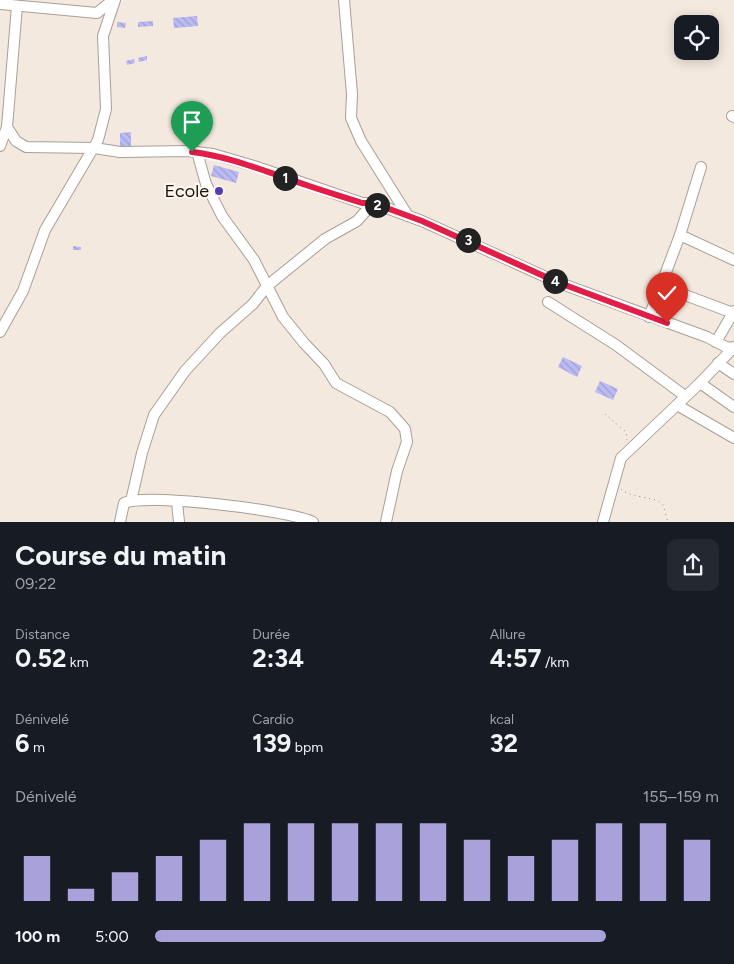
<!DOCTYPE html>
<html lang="fr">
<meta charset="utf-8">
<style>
:root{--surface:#171b24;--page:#242831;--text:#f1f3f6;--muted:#9ea1a6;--accent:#a9a1d9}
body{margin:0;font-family:Figtree,sans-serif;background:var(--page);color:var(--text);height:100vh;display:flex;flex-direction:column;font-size:19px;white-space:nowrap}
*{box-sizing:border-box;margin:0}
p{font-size:16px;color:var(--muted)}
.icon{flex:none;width:28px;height:28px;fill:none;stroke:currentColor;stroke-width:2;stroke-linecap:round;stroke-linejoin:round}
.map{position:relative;height:522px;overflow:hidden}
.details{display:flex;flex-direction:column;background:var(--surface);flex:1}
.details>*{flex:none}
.buttons{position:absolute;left:674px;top:15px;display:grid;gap:10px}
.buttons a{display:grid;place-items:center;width:45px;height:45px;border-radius:10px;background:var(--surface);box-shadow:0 2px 12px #0003;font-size:25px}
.pin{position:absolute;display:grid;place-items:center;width:42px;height:42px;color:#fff;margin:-51px -21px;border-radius:50% 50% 50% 0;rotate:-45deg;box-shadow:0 0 5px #0007}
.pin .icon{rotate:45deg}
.km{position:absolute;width:25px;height:25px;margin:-12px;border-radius:50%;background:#222;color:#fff;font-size:14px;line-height:25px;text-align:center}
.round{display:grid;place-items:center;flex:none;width:52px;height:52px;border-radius:10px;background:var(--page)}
.head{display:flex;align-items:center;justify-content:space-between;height:85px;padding:0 15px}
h1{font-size:28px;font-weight:700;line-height:38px}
.figures{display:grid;grid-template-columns:repeat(3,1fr);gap:8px;height:85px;padding:5px 15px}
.figures div{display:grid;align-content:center}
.figures b{font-size:25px;font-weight:700}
.figures small{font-size:14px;font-weight:400}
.figures p{font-size:14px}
.chart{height:140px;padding:10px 15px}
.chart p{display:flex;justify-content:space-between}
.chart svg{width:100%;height:90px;margin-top:5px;stroke:var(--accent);stroke-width:6}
ul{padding:0 15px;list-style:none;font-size:16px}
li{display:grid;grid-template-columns:80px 60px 1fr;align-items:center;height:38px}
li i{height:12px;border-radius:6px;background:var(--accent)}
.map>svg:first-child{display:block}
.building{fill:url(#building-back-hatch)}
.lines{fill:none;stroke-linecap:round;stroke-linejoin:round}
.minor-casing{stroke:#a99f95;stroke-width:12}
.path{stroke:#948d85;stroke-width:1;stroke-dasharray:1 4;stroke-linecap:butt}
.minor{stroke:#fff;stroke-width:10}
.route-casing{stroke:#fff;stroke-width:10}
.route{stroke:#e11d48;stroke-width:6}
.poi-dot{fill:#523db5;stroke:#fff6ee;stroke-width:2}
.labels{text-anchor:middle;stroke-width:4;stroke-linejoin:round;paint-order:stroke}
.poi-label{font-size:18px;fill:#181511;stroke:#fff6ee;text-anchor:end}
</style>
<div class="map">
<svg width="734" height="522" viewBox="0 0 734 522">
<defs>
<pattern id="building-back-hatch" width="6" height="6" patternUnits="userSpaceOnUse" patternTransform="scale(1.25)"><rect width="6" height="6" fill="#babaf4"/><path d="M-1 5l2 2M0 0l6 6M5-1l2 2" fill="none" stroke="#9f9fd0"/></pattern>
</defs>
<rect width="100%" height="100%" fill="#f3e9de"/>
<!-- building -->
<g class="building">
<polygon points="197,16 198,26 174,28 173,18"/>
<polygon points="153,21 153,26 138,27 138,22"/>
<polygon points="117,22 126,23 125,28 117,27"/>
<polygon points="147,56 147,60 139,62 138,58"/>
<polygon points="134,59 135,63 127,65 126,61"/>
<polygon points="131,132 131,146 120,147 120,133"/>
<polygon points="214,165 239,172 236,183 211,176"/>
<polygon points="73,246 81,247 81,250 73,250"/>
<polygon points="563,357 582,366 577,377 558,367"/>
<polygon points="600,381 618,389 613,400 595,392"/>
</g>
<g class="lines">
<!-- minor casing -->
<g class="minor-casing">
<g id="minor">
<polyline points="344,0 352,94 351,118 361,141 408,216"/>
<polyline points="0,4 97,13 113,0"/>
<polyline points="732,116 734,117"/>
<polyline points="7,127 16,141 26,147 94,148 120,152 187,151 213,154 254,166 362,203 373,203 422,221 557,282 707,337 726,347 734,348"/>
<polyline points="0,146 7,127 17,6"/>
<polyline points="197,152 206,184 222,216 254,260 283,317 304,343 324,364 336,383 390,412 405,429 407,442 397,471 386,522"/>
<polyline points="680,235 701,167"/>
<polyline points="661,286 733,313"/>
<polyline points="548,302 616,345 685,396"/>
<polyline points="649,317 680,235 734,260"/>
<polyline points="0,332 23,291 45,230 98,140 106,109 103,36 115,0"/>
<polyline points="716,342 734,311"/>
<polyline points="718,363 734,374"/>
<polyline points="700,383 734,407"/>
<polyline points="677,405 734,438"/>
<polyline points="131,501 142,453 154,415 185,371 220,333 253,304 267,286 325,239 357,221 373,203"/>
<polyline points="177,502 179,522"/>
<path d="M120 522 124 503C146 493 289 510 313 522"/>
<polyline points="603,522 621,458 700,383 734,347"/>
</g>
</g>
<!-- path -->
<g class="path">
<polyline points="605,414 626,432 627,440"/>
<path d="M621 489C631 499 658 496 663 505 665 510 666 517 668 522"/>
</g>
<!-- minor -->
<use href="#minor" class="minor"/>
</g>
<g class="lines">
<!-- route casing -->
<g class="route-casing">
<path id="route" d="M192 152C226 156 256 168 289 179 313 188 338 195 362 203H373L422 221 557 282 667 323"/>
</g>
<!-- route -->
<use href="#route" class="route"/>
</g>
<!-- markers -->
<circle class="poi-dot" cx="219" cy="191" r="5"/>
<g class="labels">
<!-- poi labels -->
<g class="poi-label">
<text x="209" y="197">Ecole</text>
</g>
</g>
</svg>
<div class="buttons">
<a><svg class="icon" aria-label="locate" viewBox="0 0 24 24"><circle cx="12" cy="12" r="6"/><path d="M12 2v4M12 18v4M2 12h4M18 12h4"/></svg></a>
</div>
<div class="pin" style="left:192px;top:152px;background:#1e9e55"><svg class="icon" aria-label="arrive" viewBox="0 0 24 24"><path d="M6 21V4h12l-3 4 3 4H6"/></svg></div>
<div class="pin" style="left:667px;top:323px;background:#d93025"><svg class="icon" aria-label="check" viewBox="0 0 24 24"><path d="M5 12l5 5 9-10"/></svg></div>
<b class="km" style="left:285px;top:178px">1</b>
<b class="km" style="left:377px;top:205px">2</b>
<b class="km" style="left:468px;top:240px">3</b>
<b class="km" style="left:555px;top:281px">4</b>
</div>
<section class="details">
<div class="head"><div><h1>Course du matin</h1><p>09:22</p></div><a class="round"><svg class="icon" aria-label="share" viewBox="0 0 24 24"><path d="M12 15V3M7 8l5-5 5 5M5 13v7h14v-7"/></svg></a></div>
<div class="figures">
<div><p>Distance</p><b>0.52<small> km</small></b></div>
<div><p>Durée</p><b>2:34</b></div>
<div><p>Allure</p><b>4:57<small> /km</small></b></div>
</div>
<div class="figures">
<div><p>Dénivelé</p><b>6<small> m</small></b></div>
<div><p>Cardio</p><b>139<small> bpm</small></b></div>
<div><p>kcal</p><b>32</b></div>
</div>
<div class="chart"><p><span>Dénivelé</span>155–159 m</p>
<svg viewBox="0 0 160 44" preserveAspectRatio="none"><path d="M5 44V22M15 44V38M25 44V30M35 44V22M45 44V14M55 44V6M65 44V6M75 44V6M85 44V6M95 44V6M105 44V14M115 44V22M125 44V14M135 44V6M145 44V6M155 44V14"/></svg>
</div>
<ul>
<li><b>100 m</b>5:00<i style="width:80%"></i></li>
</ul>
</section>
